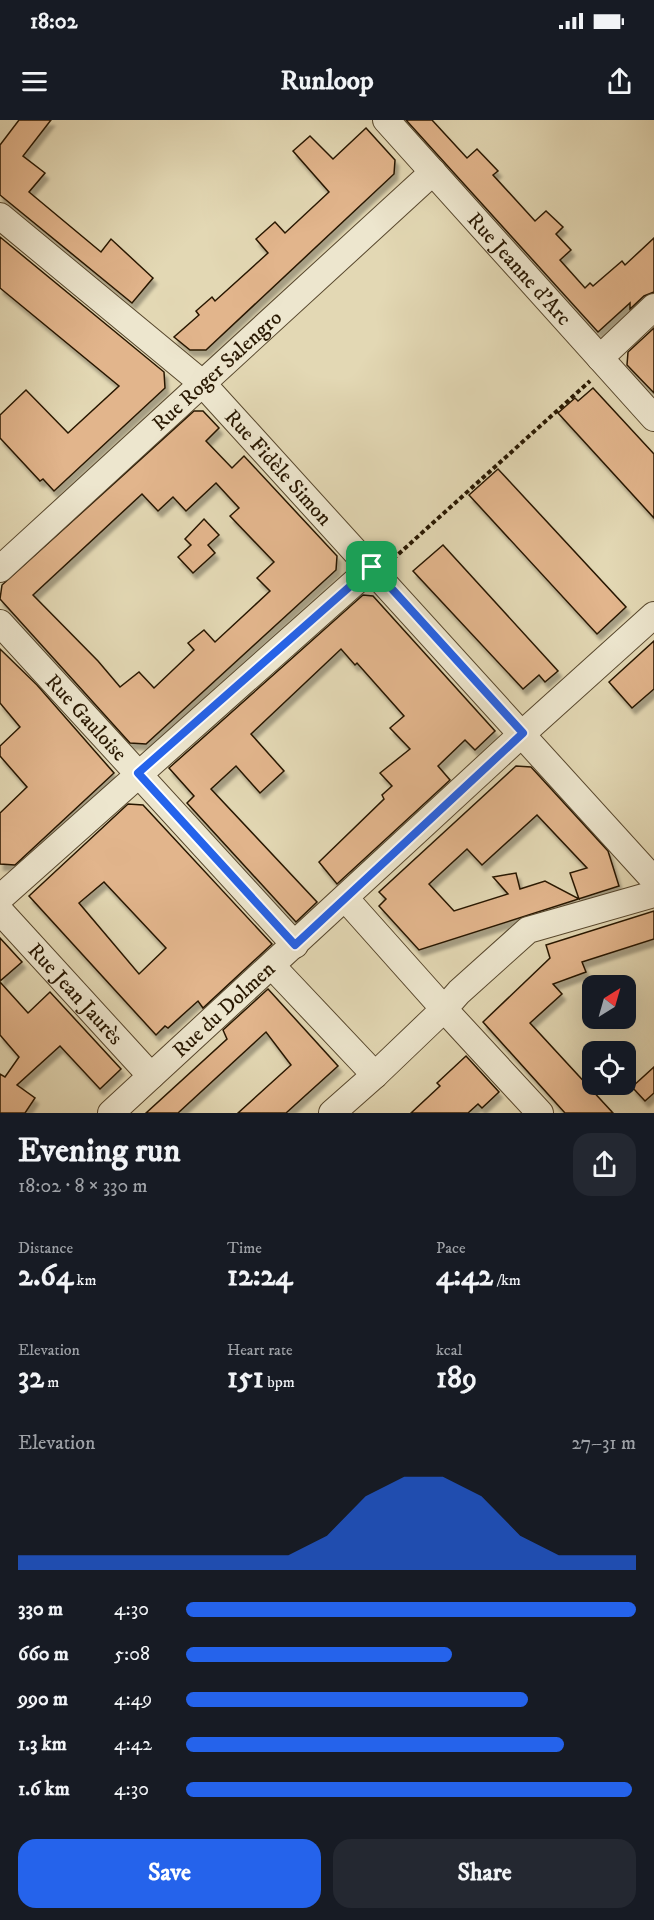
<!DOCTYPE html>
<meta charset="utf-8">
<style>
:root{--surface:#171b24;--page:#242831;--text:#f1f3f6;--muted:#9ea1a6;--accent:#2563eb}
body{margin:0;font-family:"IM FELL DW Pica",serif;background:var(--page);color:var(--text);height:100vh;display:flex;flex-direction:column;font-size:22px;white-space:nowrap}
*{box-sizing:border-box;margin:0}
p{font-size:20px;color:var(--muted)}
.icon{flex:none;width:33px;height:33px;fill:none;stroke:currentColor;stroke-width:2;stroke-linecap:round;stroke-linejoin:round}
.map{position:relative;height:993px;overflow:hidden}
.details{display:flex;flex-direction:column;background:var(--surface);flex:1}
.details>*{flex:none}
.needle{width:39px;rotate:37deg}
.buttons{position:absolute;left:582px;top:855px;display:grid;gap:12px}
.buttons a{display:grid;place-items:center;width:54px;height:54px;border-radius:12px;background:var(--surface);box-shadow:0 6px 24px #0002;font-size:30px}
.pin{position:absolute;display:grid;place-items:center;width:51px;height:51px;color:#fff;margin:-26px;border-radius:12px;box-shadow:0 3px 9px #0006}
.round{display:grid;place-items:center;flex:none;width:63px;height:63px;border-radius:18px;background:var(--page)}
.head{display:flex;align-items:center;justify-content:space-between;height:102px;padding:0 18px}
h1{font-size:33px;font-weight:800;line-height:45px}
.metrics{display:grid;grid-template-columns:repeat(3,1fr);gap:9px;height:102px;padding:6px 18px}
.metrics div{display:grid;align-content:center}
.metrics b{font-size:30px;font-weight:800}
.metrics small{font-size:16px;font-weight:400}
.metrics p{font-size:16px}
.chart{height:168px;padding:12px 18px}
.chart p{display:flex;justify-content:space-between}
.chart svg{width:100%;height:108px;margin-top:6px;fill:var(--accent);opacity:.7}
.button{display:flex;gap:12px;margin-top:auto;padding:12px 18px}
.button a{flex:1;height:69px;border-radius:18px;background:var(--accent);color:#fff;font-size:24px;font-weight:800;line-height:69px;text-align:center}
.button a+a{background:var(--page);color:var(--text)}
ul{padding:0 18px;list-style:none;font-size:20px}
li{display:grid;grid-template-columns:96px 72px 1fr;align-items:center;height:45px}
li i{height:15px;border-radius:8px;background:var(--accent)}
.status{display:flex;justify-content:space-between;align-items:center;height:42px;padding:0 30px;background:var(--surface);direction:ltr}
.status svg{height:16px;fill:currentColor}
header{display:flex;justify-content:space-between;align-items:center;height:78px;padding:0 18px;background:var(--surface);font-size:27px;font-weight:800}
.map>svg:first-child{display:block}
.building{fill:#e2b58c;stroke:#281700;stroke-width:1.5;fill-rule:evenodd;filter:url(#shadow)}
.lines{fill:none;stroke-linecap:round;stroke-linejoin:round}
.minor-casing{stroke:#57472d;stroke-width:28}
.path{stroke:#281700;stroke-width:4;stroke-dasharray:4.5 3;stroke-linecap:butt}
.minor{stroke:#ede6ce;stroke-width:26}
.route-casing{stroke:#fff;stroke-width:12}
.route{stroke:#2563eb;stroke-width:8}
.labels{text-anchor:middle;stroke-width:5;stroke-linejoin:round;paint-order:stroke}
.street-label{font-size:21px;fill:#281700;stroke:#ede6ce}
</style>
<div class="status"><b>18:02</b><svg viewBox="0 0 49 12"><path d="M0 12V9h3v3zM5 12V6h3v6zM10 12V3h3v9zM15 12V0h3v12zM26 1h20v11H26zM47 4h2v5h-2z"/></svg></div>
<header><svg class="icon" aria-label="menu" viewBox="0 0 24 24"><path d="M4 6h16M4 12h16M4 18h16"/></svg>Runloop<svg class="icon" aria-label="share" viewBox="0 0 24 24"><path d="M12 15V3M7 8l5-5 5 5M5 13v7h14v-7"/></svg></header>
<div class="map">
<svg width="654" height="993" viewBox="0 0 654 993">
<defs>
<filter id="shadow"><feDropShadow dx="3.5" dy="6" stdDeviation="1.5" flood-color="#0004"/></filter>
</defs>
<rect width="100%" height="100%" fill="#e3d8b4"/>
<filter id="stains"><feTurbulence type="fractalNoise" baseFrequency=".00333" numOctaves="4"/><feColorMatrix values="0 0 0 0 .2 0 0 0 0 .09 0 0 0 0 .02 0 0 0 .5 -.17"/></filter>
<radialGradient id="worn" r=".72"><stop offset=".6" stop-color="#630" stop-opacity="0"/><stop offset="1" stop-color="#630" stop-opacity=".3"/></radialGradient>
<!-- building -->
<g class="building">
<polygon points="19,0 51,0 23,36 45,53 29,72 101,132 111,119 153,158 132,183 0,75 0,25"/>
<polygon points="406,0 432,0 467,38 477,29 498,51 493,55 535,101 546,91 563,107 556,114 571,130 560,140 585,168 590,163 593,166 622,141 625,145 654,118 654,172 644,176 630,189 630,183 598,212"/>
<polygon points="366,8 395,40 394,54 206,230 190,230 174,217 199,195 196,191 212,177 215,181 268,133 256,119 275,102 285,113 329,72 293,31 310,16 333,39"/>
<polygon points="0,117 164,252 165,268 54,371 43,359 40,361 0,318 0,295 26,270 68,313 119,266 0,168"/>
<polygon points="654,208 654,273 627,245 628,232"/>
<polygon points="593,268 654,334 654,398 558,293 575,278 578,281"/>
<path d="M194 291H203L219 308 206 321 232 348 244 336 337 436 336 450 146 624 130 623 0 479 2 465ZM216 363 239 388 230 396 274 442 257 458 270 471 215 522 204 510 188 523 194 530 154 568 139 552 120 567 98 541 33 475 142 374 158 391 173 377 186 391Z"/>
<polygon points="498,349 626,487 597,514 469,375"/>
<polygon points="204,399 219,415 208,425 215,433 193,453 178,437 191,425 185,419"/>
<polygon points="443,425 558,551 545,562 539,555 523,569 413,451"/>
<polygon points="363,475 373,476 495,611 475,630 465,620 438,646 450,660 337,764 319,742 384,679 382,675 392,666 380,653 410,629 390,608 404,596 357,543 355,545 341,529 251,614 284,651 260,673 236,646 211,669 317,782 296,802 187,683 194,676 169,648"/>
<polygon points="654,521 654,569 632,588 609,562"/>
<polygon points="0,529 37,565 114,653 15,745 0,744 0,693 27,667 0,636 0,626 20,607 0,583"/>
<path d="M516 646 531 647 608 731 619 766 419 830 379 786 386 779 379 772ZM537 695 587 748 570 753 579 779 545 761 520 769 516 753 493 757 508 774 454 791 429 764 467 729 482 745Z"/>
<path d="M128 684 143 685 272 824 203 888 198 881 168 908 165 906 156 915 29 776ZM104 762 166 828 139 854 79 783Z"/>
<polygon points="654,791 654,819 582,842 586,852 553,864 562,874 530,903 613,993 565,993 483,902 550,838 546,825"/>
<polygon points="0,818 22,842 0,861"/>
<polygon points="0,862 28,893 50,872 121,949 100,969 60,926 17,965 35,978 25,993 0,993 0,954 5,957 19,937 0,915"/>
<polygon points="268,869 338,946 286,993 238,993 291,945 266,912 178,993 146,993 227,919 223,910"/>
<polygon points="466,936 499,972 482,988 478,984 468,993 411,993 440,966 437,963"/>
<polygon points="654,947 654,973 645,981 632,967"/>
</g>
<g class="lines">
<!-- minor casing -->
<g class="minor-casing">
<g id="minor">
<path id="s1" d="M386 0 654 298"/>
<path id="s2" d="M0 96 202 263 654 760"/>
<polyline points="600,238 654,187"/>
<path id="s3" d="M0 449 433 52"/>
<path id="s4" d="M0 503 295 825"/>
<polyline points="0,778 372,447"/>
<path id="s5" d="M0 791 151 956"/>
<polyline points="272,846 375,955 444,889 345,778"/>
<path id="s6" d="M111 993 523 613 654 495"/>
<polyline points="332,993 375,955"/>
<polyline points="540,993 444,889 459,872 528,810 654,774"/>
</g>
</g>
<!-- path -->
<polyline class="path" points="393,439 590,261"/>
<!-- minor -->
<use href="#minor" class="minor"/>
</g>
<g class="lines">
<!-- route casing -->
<g class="route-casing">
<polygon id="route" points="372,447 523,613 295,825 138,653"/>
</g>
<!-- route -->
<use href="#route" class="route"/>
</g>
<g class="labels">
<!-- street labels -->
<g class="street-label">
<text dy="7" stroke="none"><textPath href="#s1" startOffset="200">Rue Jeanne d'Arc</textPath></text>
<text dy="7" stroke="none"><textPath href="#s3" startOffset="294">Rue Roger Salengro</textPath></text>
<text dy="7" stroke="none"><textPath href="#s2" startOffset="376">Rue Fidèle Simon</textPath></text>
<text dy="7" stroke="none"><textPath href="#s4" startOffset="128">Rue Gauloise</textPath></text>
<text dy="7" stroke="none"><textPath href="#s5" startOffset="112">Rue Jean Jaurès</textPath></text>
<text dy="7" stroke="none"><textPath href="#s6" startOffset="153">Rue du Dolmen</textPath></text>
</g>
</g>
<rect width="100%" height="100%" filter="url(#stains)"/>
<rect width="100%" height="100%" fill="url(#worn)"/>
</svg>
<div class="buttons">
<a><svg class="needle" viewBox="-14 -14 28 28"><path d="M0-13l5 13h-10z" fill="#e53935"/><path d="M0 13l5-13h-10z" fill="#9ea1a6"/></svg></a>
<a><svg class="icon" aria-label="locate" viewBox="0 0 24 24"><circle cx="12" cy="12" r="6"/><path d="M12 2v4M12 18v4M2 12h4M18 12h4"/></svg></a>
</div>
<div class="pin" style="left:372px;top:447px;background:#1e9e55"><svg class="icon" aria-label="arrive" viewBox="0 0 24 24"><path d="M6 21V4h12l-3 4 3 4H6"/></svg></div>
</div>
<section class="details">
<div class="head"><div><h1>Evening run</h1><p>18:02 · 8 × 330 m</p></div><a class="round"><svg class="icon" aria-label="share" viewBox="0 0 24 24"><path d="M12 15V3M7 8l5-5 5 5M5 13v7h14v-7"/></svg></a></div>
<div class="metrics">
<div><p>Distance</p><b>2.64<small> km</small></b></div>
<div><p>Time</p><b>12:24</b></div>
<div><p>Pace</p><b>4:42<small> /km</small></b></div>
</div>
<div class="metrics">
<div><p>Elevation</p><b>32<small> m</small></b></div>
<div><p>Heart rate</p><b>151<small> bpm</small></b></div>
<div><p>kcal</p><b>189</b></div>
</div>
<div class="chart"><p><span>Elevation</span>27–31 m</p>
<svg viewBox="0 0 160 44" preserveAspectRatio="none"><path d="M0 44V38L10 38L20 38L30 38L40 38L50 38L60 38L70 38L80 30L90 14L100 6L110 6L120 14L130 30L140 38L150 38L160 38V44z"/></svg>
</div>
<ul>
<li><b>330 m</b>4:30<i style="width:100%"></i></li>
<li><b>660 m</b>5:08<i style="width:59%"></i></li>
<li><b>990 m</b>4:49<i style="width:76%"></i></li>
<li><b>1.3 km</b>4:42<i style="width:84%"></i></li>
<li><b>1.6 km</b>4:30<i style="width:99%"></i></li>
</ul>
<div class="button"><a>Save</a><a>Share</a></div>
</section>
